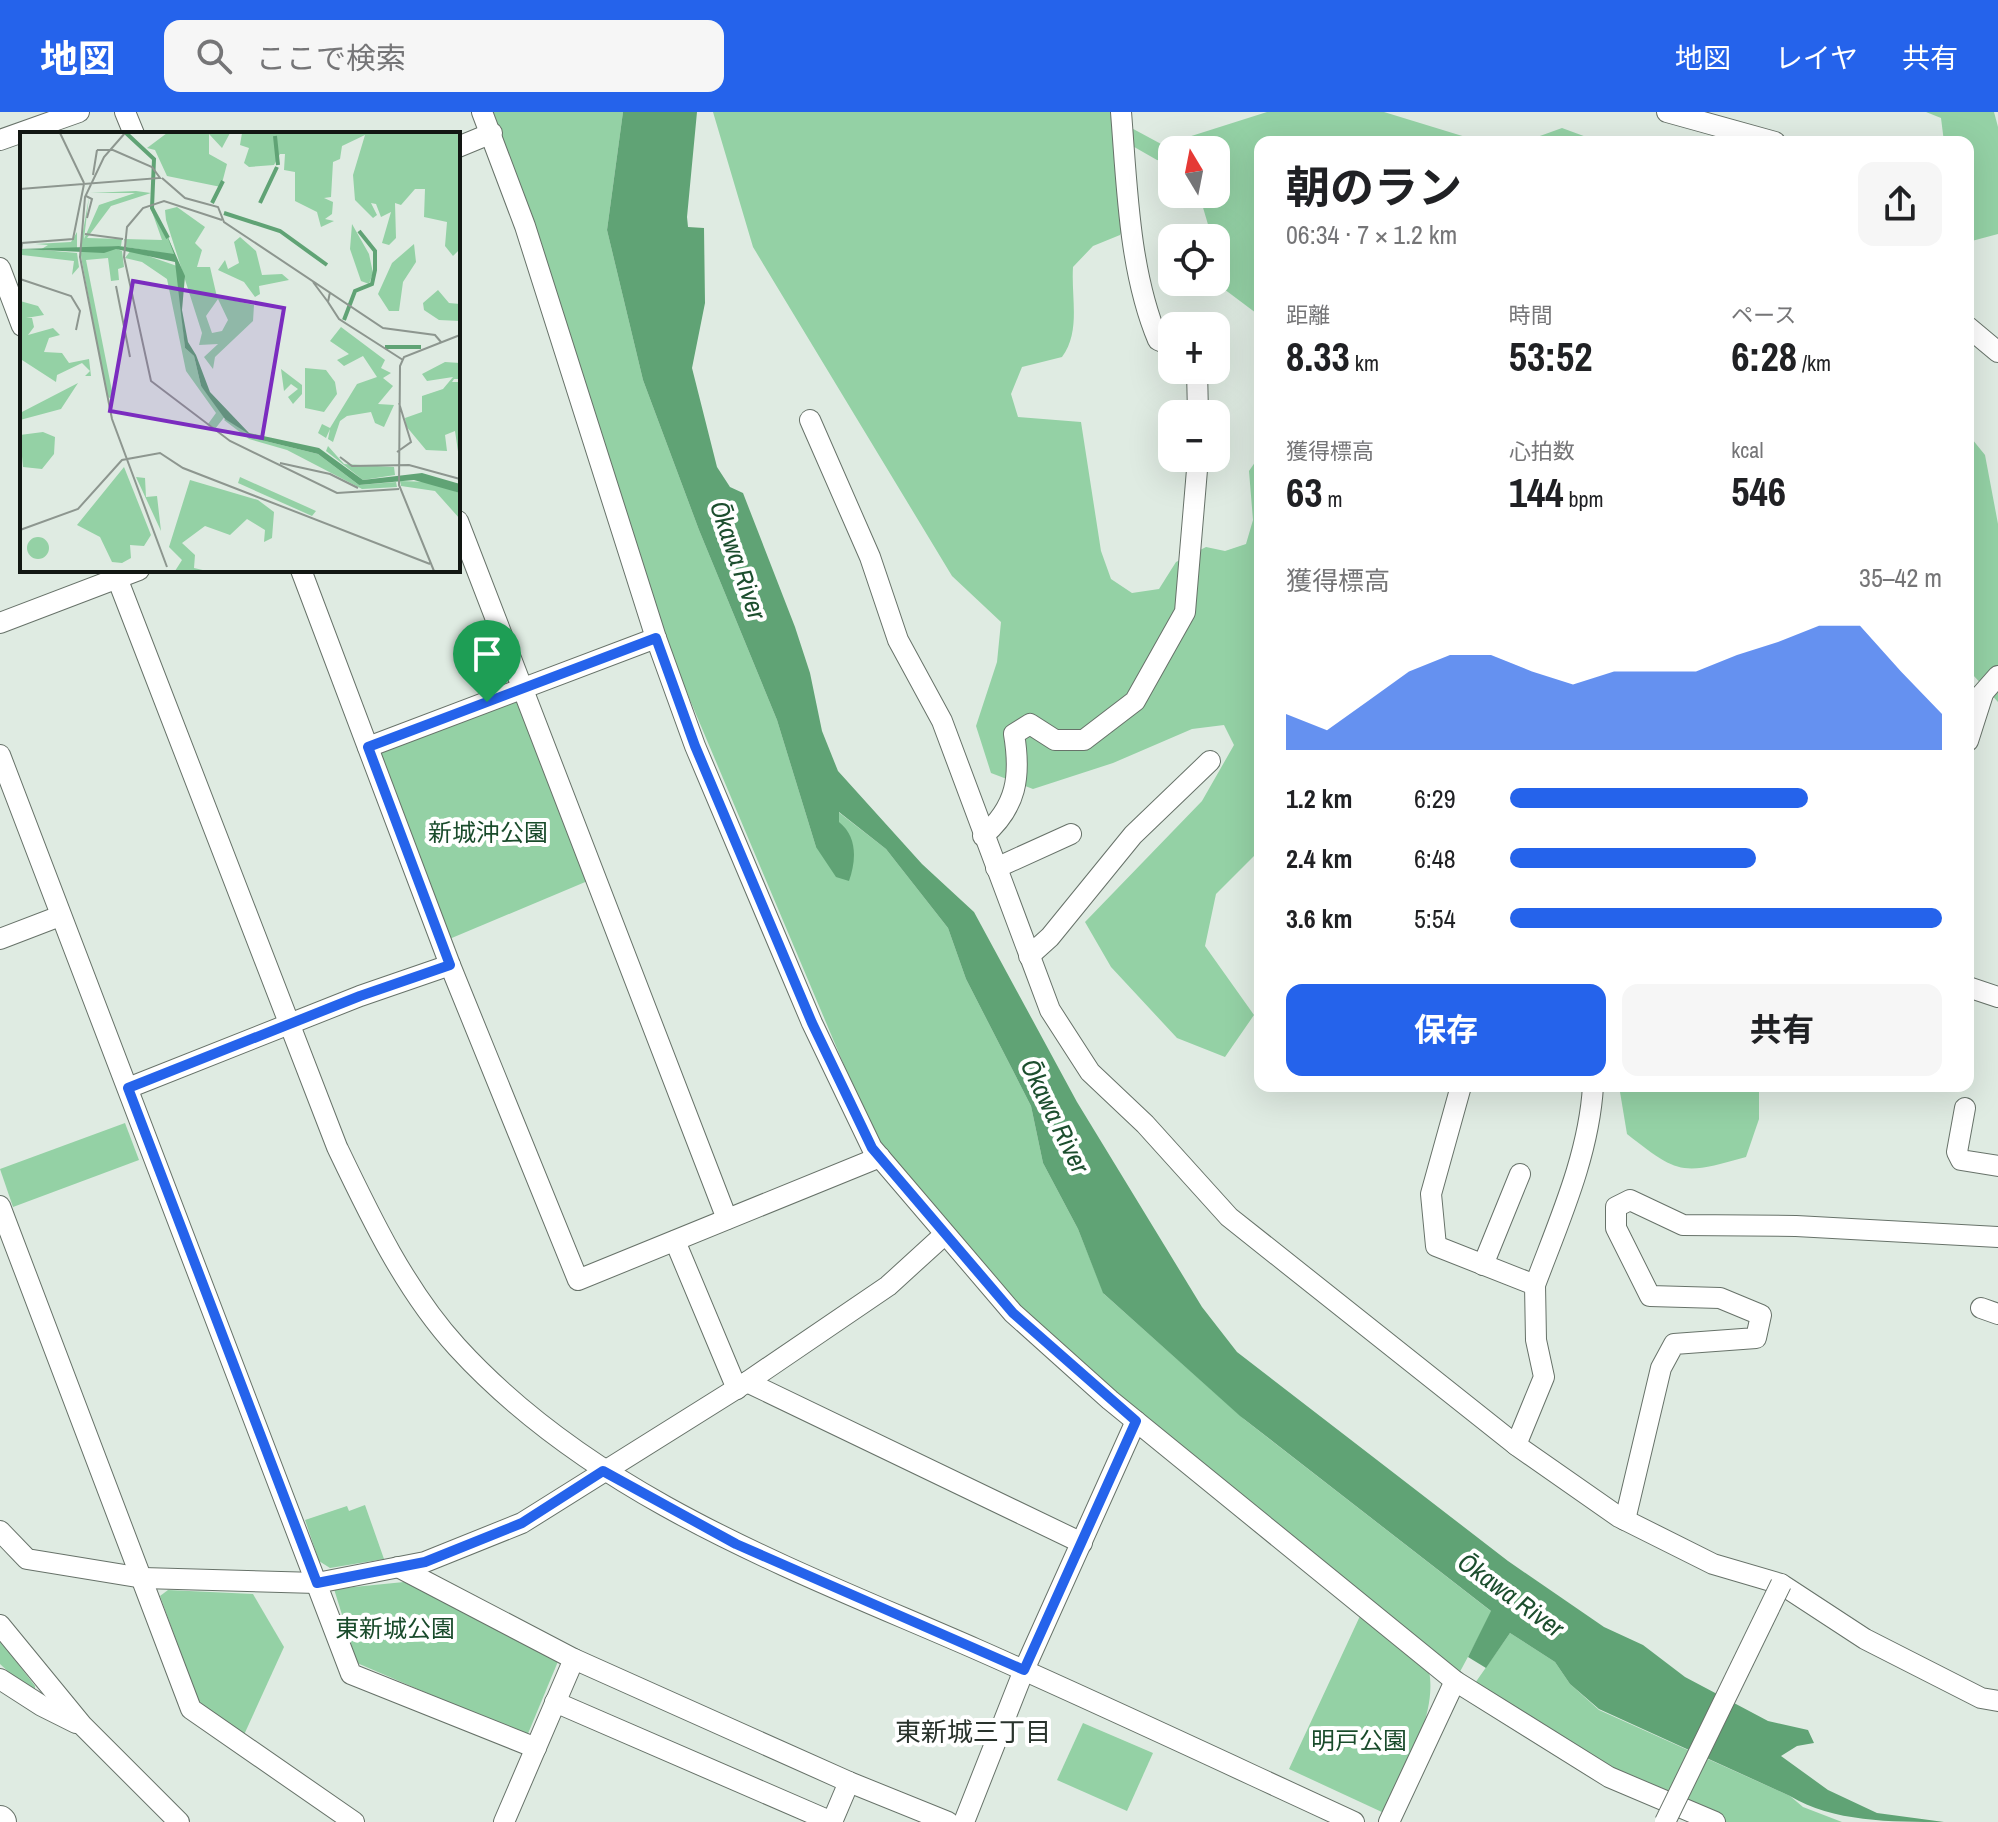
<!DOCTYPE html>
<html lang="ja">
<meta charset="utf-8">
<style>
:root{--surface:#fff;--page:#f6f6f6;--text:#202124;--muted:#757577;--accent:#2563eb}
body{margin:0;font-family:"Archivo Narrow","Noto Sans JP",sans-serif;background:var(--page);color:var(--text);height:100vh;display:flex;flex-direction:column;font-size:30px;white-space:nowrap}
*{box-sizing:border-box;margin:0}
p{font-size:26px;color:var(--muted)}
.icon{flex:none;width:44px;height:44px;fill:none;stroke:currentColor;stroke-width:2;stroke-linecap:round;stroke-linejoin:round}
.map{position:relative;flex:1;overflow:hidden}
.side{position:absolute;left:1254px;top:24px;width:720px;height:956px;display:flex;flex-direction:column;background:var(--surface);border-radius:16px;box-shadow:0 8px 32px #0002}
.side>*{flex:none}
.needle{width:52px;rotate:350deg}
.controls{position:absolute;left:1158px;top:24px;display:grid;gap:16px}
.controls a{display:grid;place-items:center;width:72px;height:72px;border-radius:16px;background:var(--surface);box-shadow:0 8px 32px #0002;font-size:40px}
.pin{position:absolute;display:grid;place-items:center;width:68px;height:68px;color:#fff;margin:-82px -34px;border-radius:50% 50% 50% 0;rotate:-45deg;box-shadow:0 0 8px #0007}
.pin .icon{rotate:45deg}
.round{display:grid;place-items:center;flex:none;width:84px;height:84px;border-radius:16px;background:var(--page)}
.headline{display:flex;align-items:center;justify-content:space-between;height:136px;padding:0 32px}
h1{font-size:44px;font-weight:700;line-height:60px}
.figures{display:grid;grid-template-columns:repeat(3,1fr);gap:12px;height:136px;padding:8px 32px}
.figures div{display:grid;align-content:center}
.figures b{font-size:40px;font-weight:700}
.figures small{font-size:22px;font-weight:400}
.figures p{font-size:22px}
.chart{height:224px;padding:16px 32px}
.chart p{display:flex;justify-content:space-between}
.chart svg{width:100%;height:144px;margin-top:8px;fill:var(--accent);opacity:.7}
.cta{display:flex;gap:16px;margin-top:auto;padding:16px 32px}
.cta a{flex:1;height:92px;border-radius:16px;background:var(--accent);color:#fff;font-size:32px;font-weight:700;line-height:92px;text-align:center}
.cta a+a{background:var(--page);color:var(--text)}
ul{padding:0 32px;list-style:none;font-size:26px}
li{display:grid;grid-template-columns:128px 96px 1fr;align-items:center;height:60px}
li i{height:20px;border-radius:10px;background:var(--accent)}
header{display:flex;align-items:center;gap:48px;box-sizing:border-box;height:112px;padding:0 40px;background:var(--accent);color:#fff}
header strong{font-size:38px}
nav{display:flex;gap:44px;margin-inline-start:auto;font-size:28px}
.search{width:560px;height:72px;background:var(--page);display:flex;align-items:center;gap:20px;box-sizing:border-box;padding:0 28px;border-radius:16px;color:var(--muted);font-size:30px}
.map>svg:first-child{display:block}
.green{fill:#94d1a5}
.water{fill:#60a375}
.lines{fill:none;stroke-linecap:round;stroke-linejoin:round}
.minor-casing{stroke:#677269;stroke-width:22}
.highway-casing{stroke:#677269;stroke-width:32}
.minor{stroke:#fff;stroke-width:20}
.highway{stroke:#fff;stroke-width:30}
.minor-bridge-casing{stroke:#677269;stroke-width:22;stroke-linecap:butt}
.minor-bridge{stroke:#fff;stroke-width:20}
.route-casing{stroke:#fff;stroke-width:16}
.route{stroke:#2563eb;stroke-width:10}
.labels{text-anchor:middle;stroke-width:8;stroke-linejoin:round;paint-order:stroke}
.park-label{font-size:24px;fill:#194b2b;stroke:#fff}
.water-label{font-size:26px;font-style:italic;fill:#1c4e2e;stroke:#fff}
.neighbourhood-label{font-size:26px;fill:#29332c;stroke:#fff}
.inset-river{fill:none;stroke:#60a375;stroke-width:4}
.inset-road{fill:none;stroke:#8d968f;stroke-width:2}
.view{fill:#7b2cbf;fill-opacity:0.15;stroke:#7b2cbf;stroke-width:4}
.inset-edge{fill:none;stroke:#121713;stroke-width:4}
</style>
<header>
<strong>地図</strong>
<div class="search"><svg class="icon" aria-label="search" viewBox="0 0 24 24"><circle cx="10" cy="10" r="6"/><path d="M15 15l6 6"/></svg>ここで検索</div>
<nav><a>地図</a><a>レイヤ</a><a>共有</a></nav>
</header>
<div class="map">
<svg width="1998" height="1710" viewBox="0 0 1998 1710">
<rect width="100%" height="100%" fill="#dfebe2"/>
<!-- green -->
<g class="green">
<polygon points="490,0 623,0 607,118 643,268 699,418 777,608 816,735 839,710 837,699 886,737 948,816 966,867 1031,994 1043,1051 1078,1117 1104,1182 1245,1308 1492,1500 1455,1569 1011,1190 876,1029 663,524"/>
<path d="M713 0H1110L1111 5 1163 33 1267 0H1384L1482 30H1260V204L1216 171V126H1212L1199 82H1216V38H1172V51L1157 48 1122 28 1127 108 1120 123 1093 134 1073 155C1071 186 1081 219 1062 245L1022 255 1011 282 1018 305 1081 310 1101 439 1111 467 1132 481 1159 477 1176 450 1206 435 1225 439 1246 432 1253 408 1249 359 1260 343V738L1216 782 1205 834 1254 903 1225 945 1177 926 1111 855 1085 810 1202 689 1234 633 1224 613 1192 617 1113 651 1033 677 991 661 976 614 997 550 1001 510 952 464 753 135Z"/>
<polygon points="1926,0 1994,0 1998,15 1998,122 1968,130 1968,30 1944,30 1941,6"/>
<polygon points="1562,16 1600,30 1523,30"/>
<polygon points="1968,322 1985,343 1998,412 1998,590 1973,563 1968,564"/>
<polygon points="518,588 590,768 447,828 375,640"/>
<path d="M1619 974H1759V1007L1746 1045C1682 1063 1679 1063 1627 1022Z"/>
<polygon points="125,1011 139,1048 13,1095 0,1057"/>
<polygon points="365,1393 384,1447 330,1456 319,1449 305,1408 347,1394 349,1399"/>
<polygon points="404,1470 559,1547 527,1624 357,1551 334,1477"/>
<polygon points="168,1478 253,1482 284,1535 243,1625 200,1594 160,1484"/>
<path d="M1360 1504 1429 1559C1438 1605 1402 1660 1384 1701L1289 1657Z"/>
<polygon points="1510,1521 1555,1550 1570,1572 1599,1598 1790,1684 1803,1695 1842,1710 1715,1710 1609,1665 1473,1574"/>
<polygon points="0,1528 35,1574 35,1579 29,1579 0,1552"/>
<polygon points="1083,1611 1153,1641 1127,1699 1057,1668"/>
</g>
<!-- water -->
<path class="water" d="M623 0H697L687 105 688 115 704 116 705 191 692 256 717 355 730 375 743 381 795 515 810 561 822 619 838 659 922 752 974 800 1077 990 1202 1195 1237 1240 1508 1449 1604 1515 1643 1533 1685 1565 1768 1609 1808 1618 1814 1631 1797 1634 1781 1644 1828 1678 1877 1701 1944 1710C1892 1710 1832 1710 1790 1684L1599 1597 1570 1572 1555 1550 1510 1521 1486 1556 1468 1545 1491 1499 1240 1304 1103 1181 1078 1117 1043 1051 1031 994 966 867 948 816 886 737 839 700V710C858 725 856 749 849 769L836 765 816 735 777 608 699 418 643 268 607 118Z"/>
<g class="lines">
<!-- minor casing -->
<g class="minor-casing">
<g id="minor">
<polyline points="125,0 134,22"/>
<polyline points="482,0 525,114 656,526 695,634 812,911 872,1036 1013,1201 1110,1288 1455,1569 1609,1665 1715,1710"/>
<path d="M1121 0C1127 74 1129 159 1158 228L1172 234"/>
<polyline points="1667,0 1775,30"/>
<polyline points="0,28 79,0"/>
<polyline points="458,35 492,21"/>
<polyline points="0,156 22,214"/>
<polyline points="1968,215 1998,240"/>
<polyline points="1197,258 1198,302"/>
<polyline points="810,308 870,445 898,528 942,609 1050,898 1090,960 1145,1012 1229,1105 1516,1333"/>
<polyline points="458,409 727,1107"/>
<path d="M114 458 337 1035C370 1104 405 1178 457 1235 595 1386 793 1457 976 1537 1103 1593 1228 1652 1354 1710"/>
<polyline points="301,458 450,853 578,1168 880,1045"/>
<polyline points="0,511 139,458"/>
<polyline points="1975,590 1998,564"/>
<polyline points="1968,629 1983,582"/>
<polyline points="368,635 656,526"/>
<polyline points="0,643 351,1562 536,1636"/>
<path d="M983 724C1017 695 1021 664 1014 622L1030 612 1055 628H1084L1135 589 1185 500 1198 346"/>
<polyline points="996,756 1071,722"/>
<polyline points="0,827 60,804"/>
<polyline points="1029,844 1050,825 1133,723 1210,649"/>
<polyline points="1968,875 1998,885"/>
<polyline points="1461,974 1431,1082 1436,1134 1535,1173 1536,1228 1544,1265 1516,1333 1619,1405 1713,1452 1781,1472 1865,1527 1981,1586 1998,1589"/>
<polyline points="128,976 360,884 450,853"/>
<polyline points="1965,996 1957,1040 1961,1048 1998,1054"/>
<polyline points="0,1094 191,1597 354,1710"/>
<polyline points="675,1129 737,1277"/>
<polyline points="1483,1153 1520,1062"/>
<path d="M1535 1173C1559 1109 1589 1043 1593 974"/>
<polyline points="1981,1196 1998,1202"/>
<polyline points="747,1270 1082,1431"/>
<polyline points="1625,1408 1661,1256 1674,1232 1756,1226 1761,1203 1720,1186 1650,1184 1616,1116 1616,1095 1630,1088 1683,1113 1796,1114 1998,1125"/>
<polyline points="0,1419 27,1447 143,1466 317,1471 425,1450 522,1411 747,1270 888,1174 944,1123"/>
<polyline points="398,1455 574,1547"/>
<polyline points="0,1513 82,1613 179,1710"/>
<polyline points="0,1567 42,1594 76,1611"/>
<polyline points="555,1590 832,1710"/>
<polyline points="504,1710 574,1547 849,1670 948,1710"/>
<polyline points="832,1710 849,1670"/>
<polyline points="964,1710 1024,1558 1136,1309"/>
<polyline points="1389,1710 1455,1569"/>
</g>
</g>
<!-- highway casing -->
<g class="highway-casing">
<polyline id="highway" points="0,1709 1,1710"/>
</g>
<!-- minor -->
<use href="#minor" class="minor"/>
<!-- highway -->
<use href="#highway" class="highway"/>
<!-- minor-bridge casing -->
<g class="minor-bridge-casing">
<polyline id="minor-bridge" points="1665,1710 1781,1472"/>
</g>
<!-- minor-bridge -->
<use href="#minor-bridge" class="minor-bridge"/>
</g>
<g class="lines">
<!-- route casing -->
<g class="route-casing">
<polygon id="route" points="656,526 695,634 812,911 872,1036 1013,1201 1136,1309 1024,1558 736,1432 603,1359 522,1411 425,1450 317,1471 128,976 360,884 450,853 368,635"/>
</g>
<!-- route -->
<use href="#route" class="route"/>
</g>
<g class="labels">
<!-- park labels -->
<g class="park-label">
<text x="488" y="729">新城沖公園</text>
<text x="395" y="1525">東新城公園</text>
<text x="1359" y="1637">明戸公園</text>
</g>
<!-- water labels -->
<g class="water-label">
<text transform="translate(738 448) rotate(71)" y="9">Ōkawa River</text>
<text transform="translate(1055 1004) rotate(64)" y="9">Ōkawa River</text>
<text transform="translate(1511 1483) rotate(36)" y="9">Ōkawa River</text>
</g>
<!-- neighbourhood labels -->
<g class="neighbourhood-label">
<text x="973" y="1629">東新城三丁目</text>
</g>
</g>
<!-- overview -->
<g transform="translate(20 20)">
<rect width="440" height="440" fill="#dfebe2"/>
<path d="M147 1H210L202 16 189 2V22L207 32 201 55 147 44 135 18 127 16ZM222 1H440V117L433 124 425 114 427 90 404 85 405 57H395L381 73 375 71 376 106 369 113 362 111 371 80 361 85 356 72 351 71 357 83 353 86 335 68 333 43 345 3 322 14 320 27 313 30 311 65 304 66 313 70 312 82 305 87 314 89 301 95 297 80 275 69V40L264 38 265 22H260L254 33 229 35 224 31 229 16 220 13ZM116 59 131 61 91 74 67 106 102 107 101 114 60 116 69 65 64 107 79 73 115 61H70ZM130 74 148 105 155 123 106 115 104 107 142 108ZM157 75 185 95 175 111 182 118 177 135H190L197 165 234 173 233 189 195 225 193 237 184 225 198 212 179 213 182 201 146 88 145 78ZM198 167 208 188 202 199 192 201 186 184ZM332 92 349 122 353 141 349 152 341 149 330 117ZM57 100V116L23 118 57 121 59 135 52 143 54 129 2 123V117L20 118 28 113 15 112 51 110ZM220 105 236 119 242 143 262 142 269 148 239 154 240 162 235 165 224 150 198 138 205 128 208 137 219 131 214 110ZM394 112 396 130 383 150 379 179H369L358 162 372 131ZM95 116 102 119 104 135 98 137 99 148 91 149 88 126 66 128 94 269 87 264 60 119ZM111 118 157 134 165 216 174 224 181 254 206 283 195 297 188 292 196 281 166 239 147 147 122 130 105 126ZM418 158 429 171 440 172V189L419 188 404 178 403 171ZM0 169 18 174 24 183 6 186H12L14 195 8 203 33 196 40 203 29 206 24 220 42 221 49 231 69 227 71 244H65L70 239 62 231 37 243 36 250 2 228ZM321 195 365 228 361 236 371 241 363 246 373 254 358 272 374 273 364 295 355 291 351 280 327 284 320 289 313 310 308 307 310 297 306 306 298 301 302 292 310 296 337 252 357 245 343 224 324 234 317 228 329 222 310 209ZM425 230 440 231V247H434L432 250H440V333L435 299 425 303 427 319 406 318 386 294 385 286 402 280V264L423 257 433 245 407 249 402 242ZM285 236 306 238 315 250 317 262 304 280 285 276ZM261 237 282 253V262L273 272 268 265 278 257 271 252 264 259ZM58 251 41 277 0 288V281ZM207 285 237 307 298 322 339 353 376 350 377 355 342 357 267 318 229 307 204 288ZM23 300 35 305 34 322 22 337 3 335 0 303ZM308 314 324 332 374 335 375 343 343 348 306 319ZM104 335 131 403 124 414 110 413 111 426 102 431 92 430 80 405 57 393ZM116 345 125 346 126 365 137 364 141 399ZM220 345 285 374 296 379 292 384 218 351ZM170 348 238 368 254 380 252 406 244 410 245 398 227 387 210 403 185 394 162 411 175 423 174 436 187 439H155L162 428 149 415ZM380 349 410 350 440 361V387L415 359 381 354ZM7 416a11 11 0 1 1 22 0a11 11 0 1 1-22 0Z" fill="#94d1a5" fill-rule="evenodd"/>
<path d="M146 101 165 144 162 178 168 210 176 223 190 260 229 301 299 316 343 348 402 341 440 352V361L394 348 339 353 298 322 237 307 205 287 181 254 174 224 165 216 155 130 96 117 84 121 0 117 99 114 154 122Z" fill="#60a375"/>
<path class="inset-river" d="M106 1 134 27 132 76 148 106M255 4 258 33M192 71 203 49M240 71 257 35M204 81 260 99 307 133M324 188 335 159 352 152 355 138V119L339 99M365 215H401"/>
<path class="inset-road" d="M40 1 64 51M105 1 84 25 65 65 60 125 92 287 147 435M73 43 77 18M142 46 165 66 198 75 204 90 363 196 415 203 421 210M0 57 140 46 132 35 93 18H77M66 64 72 67 67 86M202 88 144 69 123 76 107 95 104 125 131 249 210 309 317 361 379 357M65 102 103 107M0 128 2 111 53 107 64 52M0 147 51 164 60 179 56 198M293 150 308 170M96 154 110 225M310 160 308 170 319 187 383 228M377 320 391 310 379 271M320 325 332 334 389 333 440 347M260 331 310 342 338 356M0 398 58 377 102 328 140 321 163 336 410 432M414 439 379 353 380 234 384 225 440 203"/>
<path class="view" d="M113 149 264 176 242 306 90 279Z"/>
<rect width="440" height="440" class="inset-edge"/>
</g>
</svg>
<div class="controls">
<a><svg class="needle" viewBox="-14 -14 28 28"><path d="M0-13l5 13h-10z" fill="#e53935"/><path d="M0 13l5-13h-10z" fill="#757577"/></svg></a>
<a><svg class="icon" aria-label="locate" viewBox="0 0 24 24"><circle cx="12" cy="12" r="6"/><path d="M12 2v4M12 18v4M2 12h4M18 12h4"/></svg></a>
<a>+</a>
<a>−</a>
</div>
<div class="pin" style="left:487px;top:590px;background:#1e9e55"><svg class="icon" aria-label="arrive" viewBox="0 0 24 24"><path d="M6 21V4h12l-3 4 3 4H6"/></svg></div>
<section class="side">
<div class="headline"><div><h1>朝のラン</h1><p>06:34 · 7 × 1.2 km</p></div><a class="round"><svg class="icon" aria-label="share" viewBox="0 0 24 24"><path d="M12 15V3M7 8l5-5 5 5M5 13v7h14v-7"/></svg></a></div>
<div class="figures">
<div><p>距離</p><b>8.33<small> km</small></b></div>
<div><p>時間</p><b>53:52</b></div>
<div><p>ペース</p><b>6:28<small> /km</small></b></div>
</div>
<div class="figures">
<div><p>獲得標高</p><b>63<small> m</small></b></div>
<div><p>心拍数</p><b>144<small> bpm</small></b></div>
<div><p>kcal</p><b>546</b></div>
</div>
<div class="chart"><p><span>獲得標高</span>35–42 m</p>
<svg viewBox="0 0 160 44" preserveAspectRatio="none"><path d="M0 44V33L10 38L20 29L30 20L40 15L50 15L60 20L70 24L80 20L90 20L100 20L110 15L120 11L130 6L140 6L150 20L160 33V44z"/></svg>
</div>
<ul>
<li><b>1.2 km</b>6:29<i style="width:69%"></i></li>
<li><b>2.4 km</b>6:48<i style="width:57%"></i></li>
<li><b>3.6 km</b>5:54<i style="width:100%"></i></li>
</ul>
<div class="cta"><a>保存</a><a>共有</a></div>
</section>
</div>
